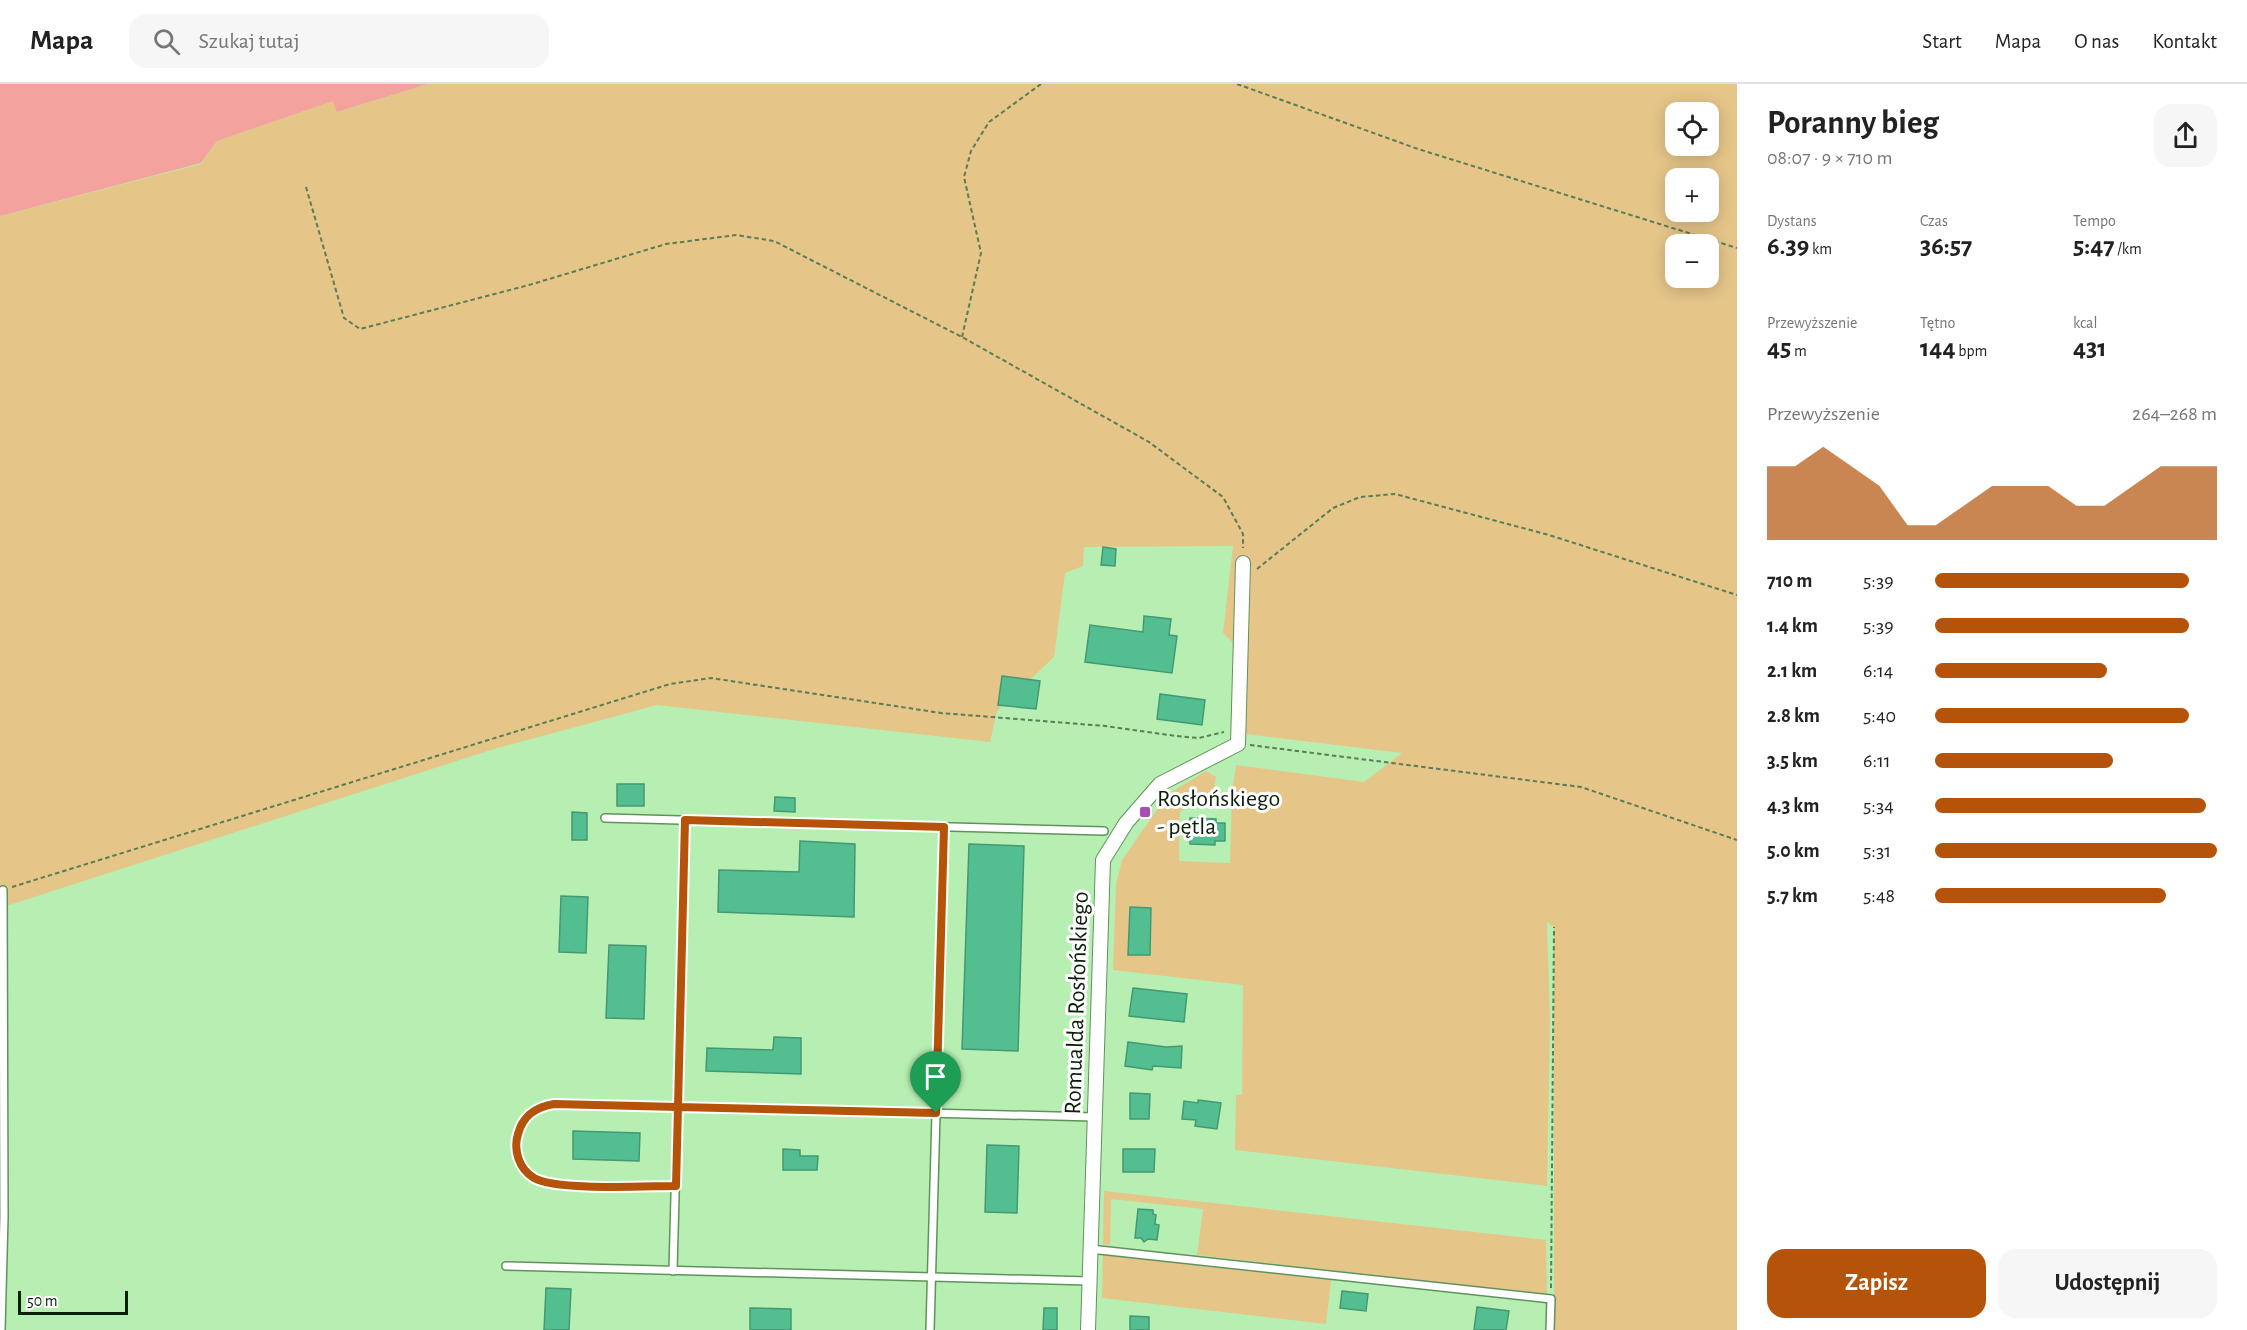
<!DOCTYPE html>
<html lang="pl">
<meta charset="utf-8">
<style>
:root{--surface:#fff;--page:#f6f6f6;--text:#222;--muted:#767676;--line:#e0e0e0;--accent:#b45309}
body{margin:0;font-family:"Alegreya Sans",sans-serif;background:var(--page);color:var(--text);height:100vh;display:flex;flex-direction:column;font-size:22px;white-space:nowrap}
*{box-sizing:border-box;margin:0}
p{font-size:20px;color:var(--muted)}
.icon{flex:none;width:33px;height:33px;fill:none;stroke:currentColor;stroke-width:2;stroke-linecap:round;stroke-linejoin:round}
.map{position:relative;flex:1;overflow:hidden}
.drawer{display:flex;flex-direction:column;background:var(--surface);width:510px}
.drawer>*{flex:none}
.buttons{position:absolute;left:1665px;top:18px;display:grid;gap:12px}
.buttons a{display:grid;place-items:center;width:54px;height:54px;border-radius:12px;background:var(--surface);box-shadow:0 3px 15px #0003;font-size:30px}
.scale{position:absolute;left:18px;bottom:15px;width:110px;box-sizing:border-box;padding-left:6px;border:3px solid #0b2009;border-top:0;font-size:16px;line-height:21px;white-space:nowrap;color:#0b2009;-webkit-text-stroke:4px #fefefe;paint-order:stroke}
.pin{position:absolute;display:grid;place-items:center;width:51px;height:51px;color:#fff;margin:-62px -26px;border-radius:50% 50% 50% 0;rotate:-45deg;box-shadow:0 0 6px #0007}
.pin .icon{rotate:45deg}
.round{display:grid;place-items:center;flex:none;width:63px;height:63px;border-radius:18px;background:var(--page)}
.headline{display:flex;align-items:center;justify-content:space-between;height:102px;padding:0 30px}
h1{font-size:33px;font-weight:700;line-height:45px}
.metrics{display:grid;grid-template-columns:repeat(3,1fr);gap:9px;height:102px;padding:6px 30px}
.metrics div{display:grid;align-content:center}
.metrics b{font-size:26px;font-weight:700}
.metrics small{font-size:16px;font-weight:400}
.metrics p{font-size:16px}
.chart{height:168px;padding:12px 30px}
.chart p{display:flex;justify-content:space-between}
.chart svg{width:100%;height:108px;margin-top:6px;fill:var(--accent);opacity:.7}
.action{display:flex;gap:12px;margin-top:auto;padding:12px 30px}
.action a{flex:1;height:69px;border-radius:18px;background:var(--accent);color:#fff;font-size:24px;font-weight:700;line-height:69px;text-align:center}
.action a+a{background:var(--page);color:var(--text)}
ul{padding:0 30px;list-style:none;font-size:20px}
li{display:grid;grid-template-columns:96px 72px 1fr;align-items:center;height:45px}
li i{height:15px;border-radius:8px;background:var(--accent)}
header{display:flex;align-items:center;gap:36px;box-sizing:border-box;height:84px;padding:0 30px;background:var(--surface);border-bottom:2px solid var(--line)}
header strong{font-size:28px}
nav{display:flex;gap:33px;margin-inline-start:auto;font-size:21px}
.search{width:420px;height:54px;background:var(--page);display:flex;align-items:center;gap:15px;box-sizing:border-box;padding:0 21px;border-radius:18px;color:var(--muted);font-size:22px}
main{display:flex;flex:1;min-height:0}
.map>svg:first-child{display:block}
.green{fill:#e6c589;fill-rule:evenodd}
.water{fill:#f3a29e}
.building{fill:#53bf91;stroke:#449874;stroke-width:1.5}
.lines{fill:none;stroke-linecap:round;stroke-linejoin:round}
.lane-casing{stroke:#5f935b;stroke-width:10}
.street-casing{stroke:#5f935b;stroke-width:16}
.path{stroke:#597d55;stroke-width:2;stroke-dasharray:4.5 3;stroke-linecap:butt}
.lane{stroke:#fff;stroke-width:7}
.street{stroke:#fff;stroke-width:14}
.route-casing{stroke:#fff;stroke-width:12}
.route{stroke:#b45309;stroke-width:8}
.poi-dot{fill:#aa4db7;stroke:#fefefe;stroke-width:2}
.labels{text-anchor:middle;stroke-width:6;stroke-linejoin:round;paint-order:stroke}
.poi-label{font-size:24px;fill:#0b2009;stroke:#fefefe;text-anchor:start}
.street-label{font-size:24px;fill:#0b2009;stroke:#fefefe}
</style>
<header>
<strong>Mapa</strong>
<div class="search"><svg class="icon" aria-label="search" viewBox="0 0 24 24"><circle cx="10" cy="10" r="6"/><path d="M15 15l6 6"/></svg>Szukaj tutaj</div>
<nav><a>Start</a><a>Mapa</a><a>O nas</a><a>Kontakt</a></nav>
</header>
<main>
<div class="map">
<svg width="1737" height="1246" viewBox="0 0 1737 1246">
<rect width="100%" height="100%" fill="#b7efb2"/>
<!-- green -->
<g class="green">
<path d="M428 0H1737V1246H1554V844L1547 837 1550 936 1547 1102 1235 1066 1236 1011H1242L1243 901 1113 886 1116 801 1122 776 1159 723 1158 716 1206 687 1216 693 1213 713 1196 717 1180 728 1179 777 1230 779 1232 708 1236 681 1364 698 1402 669 1238 649 1233 559 1223 549 1233 462 1084 463 1083 482 1065 489 1054 573 997 627 990 658 657 621 494 665 0 824V132L201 80 217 57 333 17 338 28ZM1676 28H1708V62H1676ZM1676 94H1708V128H1676ZM1676 160H1708V194H1676Z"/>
<polygon points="1104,1107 1546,1156 1547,1211 1197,1171 1203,1125 1111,1115 1110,1161 1103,1160"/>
<polygon points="1103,1171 1331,1196 1326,1240 1102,1214"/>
</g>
<!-- water -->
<polygon class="water" points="0,0 428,0 337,28 333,17 217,57 201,79 0,132"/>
<!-- building -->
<g class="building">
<polygon points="1103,463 1116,465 1115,482 1101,481"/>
<polygon points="1144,532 1171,535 1169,551 1177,552 1172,589 1085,578 1090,541 1143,548"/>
<polygon points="1002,592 1040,597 1036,625 998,621"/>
<polygon points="1160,610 1205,616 1202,641 1157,635"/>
<rect x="617" y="700" width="27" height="22"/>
<polygon points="775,713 795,714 795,728 774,727"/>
<polygon points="572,728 587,729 587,756 572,756"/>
<polygon points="1190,734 1216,735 1216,739 1225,739 1225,757 1215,757 1215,761 1190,760"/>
<polygon points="800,757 855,760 854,833 718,828 719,786 799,788"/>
<polygon points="969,760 1024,762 1018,967 962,965"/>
<polygon points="561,812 588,813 586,869 559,868"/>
<polygon points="1130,823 1151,824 1150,871 1128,871"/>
<polygon points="609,861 646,862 644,935 606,934"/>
<polygon points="1133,904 1187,910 1184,938 1129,932"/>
<polygon points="774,953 801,954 801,990 706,987 707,964 773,966"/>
<polygon points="1128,958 1166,963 1182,962 1181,984 1153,982 1152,986 1125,982"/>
<polygon points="1130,1009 1150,1010 1149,1035 1130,1035"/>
<polygon points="1198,1016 1221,1019 1217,1045 1195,1042 1196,1036 1182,1035 1184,1017 1198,1019"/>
<polygon points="573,1047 640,1049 639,1077 573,1075"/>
<polygon points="987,1061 1019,1062 1017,1129 985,1128"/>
<polygon points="783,1065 800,1066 800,1072 818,1072 817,1086 783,1086"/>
<polygon points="1123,1065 1155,1065 1154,1088 1123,1088"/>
<polygon points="1138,1125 1153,1126 1153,1130 1156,1131 1155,1140 1159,1141 1157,1156 1148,1155 1144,1158 1141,1154 1135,1154"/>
<polygon points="546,1204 571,1205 569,1246 544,1246"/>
<polygon points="1342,1207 1368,1210 1366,1227 1340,1224"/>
<polygon points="1477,1223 1509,1227 1506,1246 1474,1246"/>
<polygon points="750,1224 791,1225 791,1246 750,1246"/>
<polygon points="1044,1224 1057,1224 1057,1246 1043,1246"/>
<polygon points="1130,1232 1149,1233 1149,1246 1130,1246"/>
</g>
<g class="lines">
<!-- lane casing -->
<g class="lane-casing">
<g id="lane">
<polyline points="605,734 1104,747"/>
<path d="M676 1102C646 1102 557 1107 534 1094 519 1085 514 1066 518 1050 523 1031 536 1023 554 1020L1095 1033"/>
<polyline points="1090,1165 1551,1215 1550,1246"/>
<polyline points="506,1182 1089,1197"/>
<polyline points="673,1187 685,736"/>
<polyline points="1,1246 4,1133 3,806"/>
<polyline points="930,1246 944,743"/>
</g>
</g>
<!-- street casing -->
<g class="street-casing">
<polyline id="street" points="1088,1246 1103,776 1126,739 1160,700 1238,660 1243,479"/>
</g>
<!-- path -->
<g class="path">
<polyline points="1237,0 1418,65 1737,164"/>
<polyline points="306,103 344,234 360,245 529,201 666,160 736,151 774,157 962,253 1149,358 1223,413 1243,450 1243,464"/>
<polyline points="962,253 981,169 964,93 971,67 989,38 1041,0"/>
<polyline points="1257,485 1333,424 1360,413 1395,410 1549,451 1737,511"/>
<polyline points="1250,661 1581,703 1737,756"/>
<polyline points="12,803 670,600 711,594 941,629 1105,642 1176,652 1199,654 1224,648"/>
<polyline points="1551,1204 1554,843"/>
</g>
<!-- lane -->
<use href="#lane" class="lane"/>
<!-- street -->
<use href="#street" class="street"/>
</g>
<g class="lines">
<!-- route casing -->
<g class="route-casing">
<path id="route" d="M936 1029 678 1023 676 1102C646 1102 557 1107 534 1094 519 1085 513 1066 518 1050 523 1031 536 1023 554 1020L678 1023 685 736 944 743 936 1029"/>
</g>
<!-- route -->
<use href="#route" class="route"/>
</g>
<!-- markers -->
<rect class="poi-dot" x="1139" y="722" width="12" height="12" rx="3"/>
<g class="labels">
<!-- poi labels -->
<g class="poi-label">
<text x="1157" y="722">Rosłońskiego<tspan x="1157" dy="28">- pętla</tspan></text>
</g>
<!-- street labels -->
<g class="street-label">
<text transform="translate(1076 919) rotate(-88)" y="8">Romualda Rosłońskiego</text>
</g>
</g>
</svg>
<div class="buttons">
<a><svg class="icon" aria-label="locate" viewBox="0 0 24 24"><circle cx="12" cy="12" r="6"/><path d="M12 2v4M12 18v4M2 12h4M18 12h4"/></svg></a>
<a>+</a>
<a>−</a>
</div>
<div class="scale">50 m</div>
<div class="pin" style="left:936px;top:1029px;background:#1e9e55"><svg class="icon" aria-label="arrive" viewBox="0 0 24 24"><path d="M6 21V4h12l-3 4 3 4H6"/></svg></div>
</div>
<section class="drawer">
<div class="headline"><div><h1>Poranny bieg</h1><p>08:07 · 9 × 710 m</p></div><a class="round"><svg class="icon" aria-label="share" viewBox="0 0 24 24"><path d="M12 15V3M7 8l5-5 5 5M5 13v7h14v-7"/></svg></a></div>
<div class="metrics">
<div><p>Dystans</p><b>6.39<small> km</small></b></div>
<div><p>Czas</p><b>36:57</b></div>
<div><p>Tempo</p><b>5:47<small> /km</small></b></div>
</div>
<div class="metrics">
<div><p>Przewyższenie</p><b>45<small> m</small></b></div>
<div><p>Tętno</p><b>144<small> bpm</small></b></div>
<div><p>kcal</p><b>431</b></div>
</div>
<div class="chart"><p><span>Przewyższenie</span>264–268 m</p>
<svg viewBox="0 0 160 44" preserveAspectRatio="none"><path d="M0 44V14L10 14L20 6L30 14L40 22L50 38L60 38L70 30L80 22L90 22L100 22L110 30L120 30L130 22L140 14L150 14L160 14V44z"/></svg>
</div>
<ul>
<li><b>710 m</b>5:39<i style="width:90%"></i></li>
<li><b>1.4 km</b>5:39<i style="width:90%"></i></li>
<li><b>2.1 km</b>6:14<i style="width:61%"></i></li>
<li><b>2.8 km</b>5:40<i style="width:90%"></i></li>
<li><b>3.5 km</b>6:11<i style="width:63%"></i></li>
<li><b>4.3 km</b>5:34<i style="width:96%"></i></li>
<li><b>5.0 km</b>5:31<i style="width:100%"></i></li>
<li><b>5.7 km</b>5:48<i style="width:82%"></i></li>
</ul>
<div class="action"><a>Zapisz</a><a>Udostępnij</a></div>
</section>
</main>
